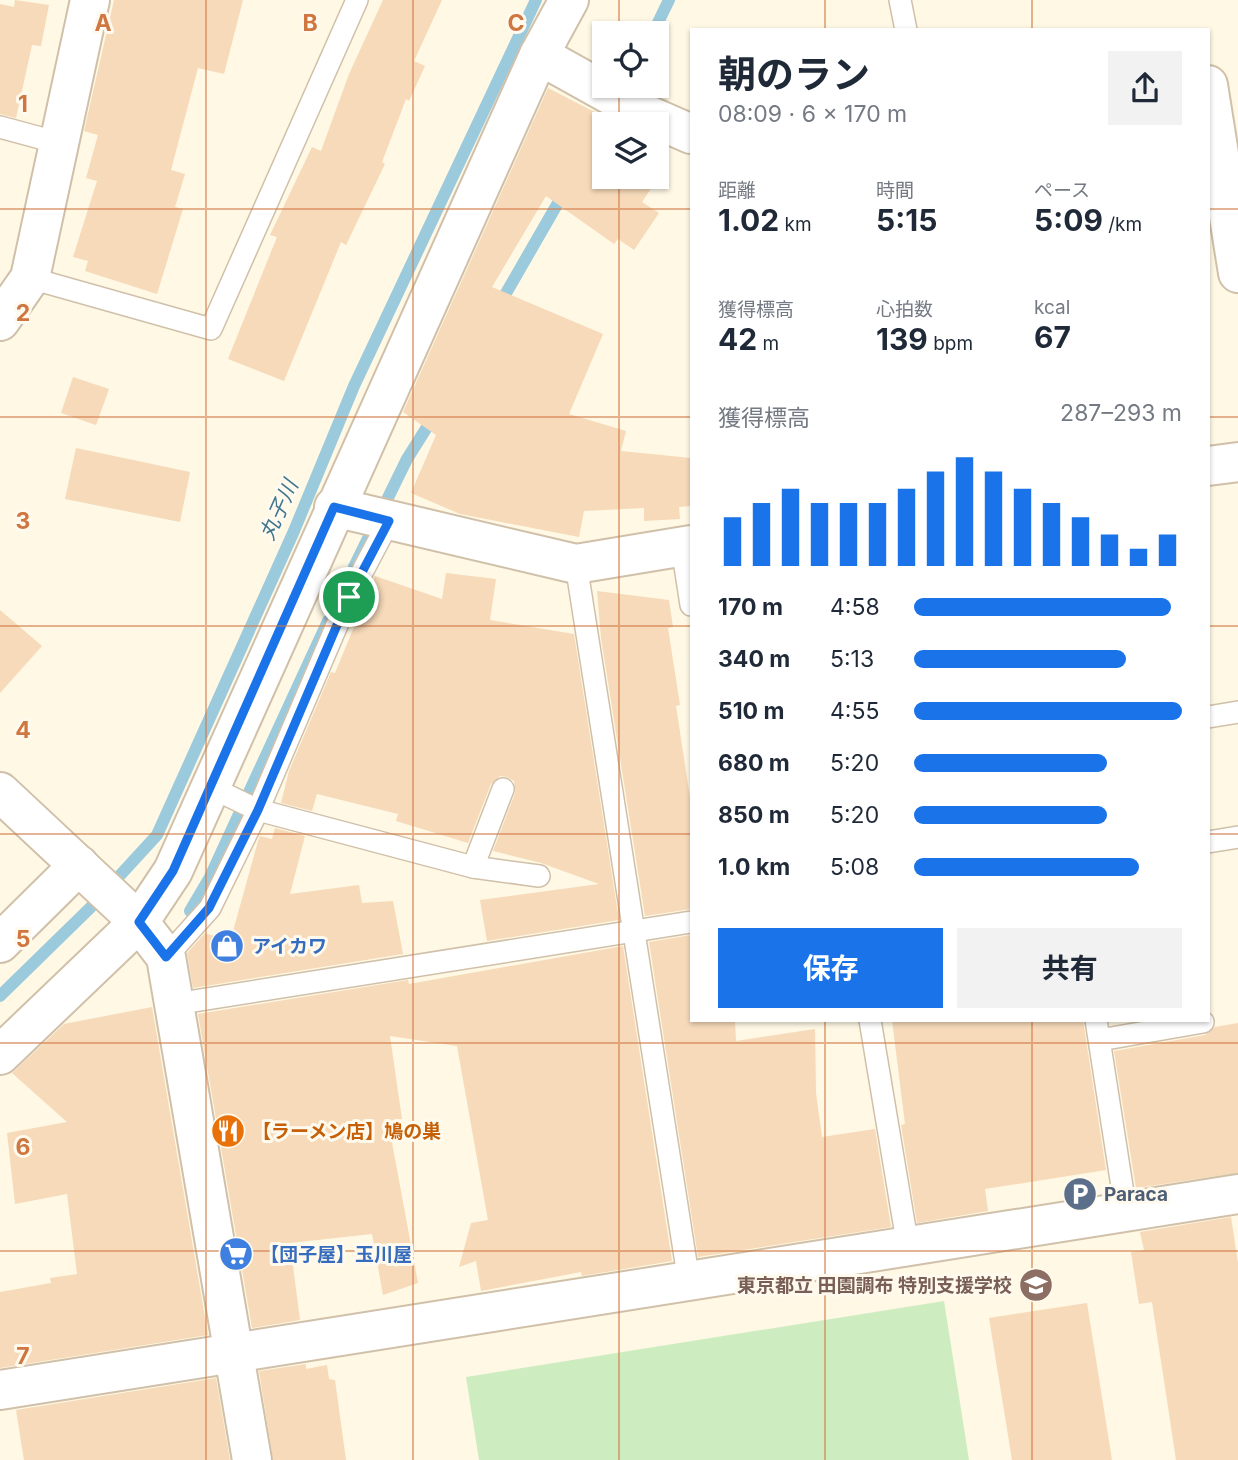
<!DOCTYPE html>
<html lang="ja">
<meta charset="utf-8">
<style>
:root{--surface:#fff;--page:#f2f2f3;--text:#1f2937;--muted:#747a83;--accent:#1a73e8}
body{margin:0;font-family:Inter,"Noto Sans JP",sans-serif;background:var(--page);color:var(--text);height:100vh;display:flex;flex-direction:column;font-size:26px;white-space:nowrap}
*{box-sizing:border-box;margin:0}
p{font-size:23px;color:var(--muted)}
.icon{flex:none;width:38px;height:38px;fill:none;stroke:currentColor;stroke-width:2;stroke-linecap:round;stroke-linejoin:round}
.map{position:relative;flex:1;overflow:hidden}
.drawer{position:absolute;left:690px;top:28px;width:520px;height:994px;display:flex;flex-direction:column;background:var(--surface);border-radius:0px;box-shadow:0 2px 5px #0004}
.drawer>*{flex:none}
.fabs{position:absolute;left:592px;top:21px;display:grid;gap:14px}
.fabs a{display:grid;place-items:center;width:77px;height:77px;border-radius:0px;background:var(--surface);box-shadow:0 2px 5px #0004;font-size:35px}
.pin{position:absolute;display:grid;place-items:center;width:60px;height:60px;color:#fff;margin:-30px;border:4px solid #fff;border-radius:50%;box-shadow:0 2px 7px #0007}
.round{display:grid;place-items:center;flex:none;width:74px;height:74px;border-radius:0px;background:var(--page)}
.headline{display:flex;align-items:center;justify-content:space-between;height:119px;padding:0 28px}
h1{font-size:38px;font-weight:700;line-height:52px}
.stats{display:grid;grid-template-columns:repeat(3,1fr);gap:10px;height:119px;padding:7px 28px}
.stats div{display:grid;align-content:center}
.stats b{font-size:30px;font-weight:700}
.stats small{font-size:19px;font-weight:400}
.stats p{font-size:19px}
.chart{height:196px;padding:14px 28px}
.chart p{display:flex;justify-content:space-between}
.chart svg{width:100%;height:126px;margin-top:7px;stroke:var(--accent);stroke-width:6}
.cta{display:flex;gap:14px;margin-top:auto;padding:14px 28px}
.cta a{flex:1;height:80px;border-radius:0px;background:var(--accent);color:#fff;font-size:28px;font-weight:700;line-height:80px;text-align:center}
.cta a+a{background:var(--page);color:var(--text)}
ul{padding:0 28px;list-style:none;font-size:23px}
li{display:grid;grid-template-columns:112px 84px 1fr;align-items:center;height:52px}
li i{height:18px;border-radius:9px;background:var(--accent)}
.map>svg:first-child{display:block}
.green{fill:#cdedc1}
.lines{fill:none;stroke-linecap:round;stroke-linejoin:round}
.stream{stroke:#9ccadd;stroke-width:12}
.building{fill:#f6dab9}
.service-casing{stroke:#d1c0a9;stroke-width:24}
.minor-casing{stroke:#d1c0a9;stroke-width:42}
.service{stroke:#fff;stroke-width:21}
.minor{stroke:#fff;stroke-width:38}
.route-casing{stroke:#fff;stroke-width:14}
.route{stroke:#1a73e8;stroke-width:9}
.grid{fill:none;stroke:#cf7641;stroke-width:2;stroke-opacity:0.55}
.labels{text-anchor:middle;stroke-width:6;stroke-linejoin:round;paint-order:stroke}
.shop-label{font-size:19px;font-weight:bold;fill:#366cbe;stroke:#fffaed;text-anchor:start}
.food-label{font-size:19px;font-weight:bold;fill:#c56008;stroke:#fffaed;text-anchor:start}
.service-label{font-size:19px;font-weight:bold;fill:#4e5e75;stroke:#fffaed;text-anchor:start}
.education-label{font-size:19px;font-weight:bold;fill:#785e54;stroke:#fffaed;text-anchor:end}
.water-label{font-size:21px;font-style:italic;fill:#3e768f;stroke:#fffaed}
.grid-label{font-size:23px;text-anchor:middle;font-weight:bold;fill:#cf7641;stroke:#fffaed;stroke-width:6;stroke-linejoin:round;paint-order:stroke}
</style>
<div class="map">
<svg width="1238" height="1460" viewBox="0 0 1238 1460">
<rect width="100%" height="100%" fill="#fef8e4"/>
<!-- green -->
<polygon class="green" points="944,1301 969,1460 479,1460 466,1377"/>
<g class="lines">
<!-- stream -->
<g class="stream">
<polyline points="653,33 669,0"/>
<polyline points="498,307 566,189"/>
<polyline points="354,567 407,459 434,416"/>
<polyline points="190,911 210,877 328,621"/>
<polyline points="0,996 90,908 157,835 294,531 354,386 536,0"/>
</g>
</g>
<!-- building -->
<g class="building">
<polygon points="15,0 49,5 41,46 32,45 16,118 0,114 0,4 14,7"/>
<polygon points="114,0 243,0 224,74 198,68 171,170 185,174 175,207 183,209 157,294 85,271 88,261 73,257 97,181 86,178 98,135 84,131"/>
<polygon points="383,0 442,0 414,61 425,66 409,101 406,99 382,162 385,164 346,245 341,242 284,381 228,359 277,237 270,235 312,147 321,151 349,74"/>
<polygon points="548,88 618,124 604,124 604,177 650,177 656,181 642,202 659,213 634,250 618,239 614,244 546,196 492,287 603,334 569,414 626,431 621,451 691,458 691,506 679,507 680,519 644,521 644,508 584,511 579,537 460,514 411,493 436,435 403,412"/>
<polygon points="73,377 109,389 96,425 61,413"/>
<polygon points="76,448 190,472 180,522 65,499"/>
<polygon points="446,573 496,579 490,620 574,634 619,920 487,941 480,900 599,884 541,863 493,851 515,793 514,781 507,777 500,776 491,784 468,843 396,821 398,814 317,794 312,811 281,803 289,771 331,672 335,673 375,576 442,599"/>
<polygon points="597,591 669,600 673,627 668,628 680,705 676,706 691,804 691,909 645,916 601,638"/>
<polygon points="0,610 42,646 0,693"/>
<polygon points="275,828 305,836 290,894 359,885 362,903 393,901 403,954 193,988 187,953 205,933 230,942 258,841 260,836 272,839"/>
<polygon points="691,935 691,1020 735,1020 736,1041 815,1029 816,1093 822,1137 875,1129 891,1227 698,1257 649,942"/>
<polygon points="623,946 672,1261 582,1276 581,1272 481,1291 476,1261 459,1267 471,1223 488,1220 457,1046 390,1036 402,1119 388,1121 418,1283 383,1295 372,1234 290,1243 300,1320 252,1328 198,1014 408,980 409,984"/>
<polygon points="152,1007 208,1335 0,1368 0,1292 51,1283 50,1278 77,1274 67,1194 15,1204 7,1133 67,1122 12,1073 64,1024"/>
<polygon points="892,1020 1083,1020 1106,1170 985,1189 988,1211 917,1223 901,1125 905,1124"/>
<polygon points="1238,1023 1238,1173 1136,1188 1114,1051 1205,1035 1215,1027"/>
<polygon points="1231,1217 1238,1263 1238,1460 1176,1460 1152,1302 1139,1304 1131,1252 1144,1250 1140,1232"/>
<polygon points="1087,1303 1112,1460 1012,1460 989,1318"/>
<polygon points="306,1364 306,1369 327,1365 329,1379 335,1380 346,1460 273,1460 259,1371"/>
<polygon points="216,1378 230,1460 24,1460 16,1410"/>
</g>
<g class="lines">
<!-- service casing -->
<g class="service-casing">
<g id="service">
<polyline points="900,0 906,30"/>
<polyline points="0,127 59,143"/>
<polyline points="30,278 211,329 357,0"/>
<polyline points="682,547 691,605"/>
<polyline points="576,564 689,1282"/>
<polyline points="1208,717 1238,712"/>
<polyline points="210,787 258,810 473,867 503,789"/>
<polyline points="1208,842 1238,837"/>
<polyline points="473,867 539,876"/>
<polyline points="166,957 210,908 258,810 349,597 389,521"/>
<polyline points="175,1004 691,922"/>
<polyline points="870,1020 908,1247"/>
<polyline points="1096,1020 1126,1212"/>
<polyline points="1100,1040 1203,1022"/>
</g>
</g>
<!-- minor casing -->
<g class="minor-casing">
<g id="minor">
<polyline points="539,55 643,113 691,134"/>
<polyline points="1208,85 1238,273"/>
<polyline points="0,321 30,278 90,0"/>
<polyline points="1208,466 1238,462"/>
<polyline points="334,507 576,564 691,545"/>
<polyline points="0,792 139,922 166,957 252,1460"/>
<polyline points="0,943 79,865"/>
<polyline points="0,1055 139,922 173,871 539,55 569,0"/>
<polyline points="0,1390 1238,1194"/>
</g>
</g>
<!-- service -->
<use href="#service" class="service"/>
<!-- minor -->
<use href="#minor" class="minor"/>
</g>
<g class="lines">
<!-- route casing -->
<g class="route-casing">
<polygon id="route" points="334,507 389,521 349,597 258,810 209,908 166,957 139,922 173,871"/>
</g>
<!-- route -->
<use href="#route" class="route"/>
</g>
<!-- grid -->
<path class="grid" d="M206 0V1460M413 0V1460M619 0V33M825 0V30M1032 0V30M619 86V124M619 177V1460M0 209H691M1208 209H1238M0 417H691M1208 417H1238M0 626H691M1208 626H1238M0 834H691M1208 834H1238M825 1020V1460M1032 1020V1460M0 1043H1238M0 1251H1238"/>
<!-- icons -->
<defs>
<g id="shop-disc" transform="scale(1.75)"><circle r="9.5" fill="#3f7fe0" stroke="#fffaed"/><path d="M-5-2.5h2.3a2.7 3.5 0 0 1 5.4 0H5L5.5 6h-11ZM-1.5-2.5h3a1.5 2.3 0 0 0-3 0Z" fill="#fff"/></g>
<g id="restaurant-disc" transform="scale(1.75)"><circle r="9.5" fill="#e8710a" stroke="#fffaed"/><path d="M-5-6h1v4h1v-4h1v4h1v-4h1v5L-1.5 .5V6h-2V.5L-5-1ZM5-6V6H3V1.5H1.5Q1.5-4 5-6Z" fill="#fff"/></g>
<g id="parking-disc" transform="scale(1.75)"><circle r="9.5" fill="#5c6f8a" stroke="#fffaed"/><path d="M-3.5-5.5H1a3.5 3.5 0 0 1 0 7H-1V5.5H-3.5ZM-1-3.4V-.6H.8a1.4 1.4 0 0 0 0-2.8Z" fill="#fff"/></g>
<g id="supermarket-disc" transform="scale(1.75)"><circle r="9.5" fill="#3f7fe0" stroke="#fffaed"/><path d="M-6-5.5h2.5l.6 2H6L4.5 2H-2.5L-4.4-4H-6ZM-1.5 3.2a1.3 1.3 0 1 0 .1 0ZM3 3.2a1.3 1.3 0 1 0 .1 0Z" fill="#fff"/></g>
<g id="school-disc" transform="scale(1.75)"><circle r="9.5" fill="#8d6e63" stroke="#fffaed"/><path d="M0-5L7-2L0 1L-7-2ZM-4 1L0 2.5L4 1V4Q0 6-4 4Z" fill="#fff"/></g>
</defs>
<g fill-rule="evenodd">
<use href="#shop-disc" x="227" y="946"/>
<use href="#restaurant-disc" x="228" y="1131"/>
<use href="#parking-disc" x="1080" y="1194"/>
<use href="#supermarket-disc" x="236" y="1254"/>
<use href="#school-disc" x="1036" y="1285"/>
</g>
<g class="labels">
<!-- shop labels -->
<g class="shop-label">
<text x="252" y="953">アイカワ</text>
<text x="260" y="1261">【団子屋】玉川屋</text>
</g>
<!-- food labels -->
<g class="food-label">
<text x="252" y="1138">【ラーメン店】鳩の巣</text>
</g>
<!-- service labels -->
<g class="service-label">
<text x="1104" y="1201">Paraca</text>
</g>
<!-- education labels -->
<g class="education-label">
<text x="1012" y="1292">東京都立 田園調布 特別支援学校</text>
</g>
<!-- water labels -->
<g class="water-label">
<text transform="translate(279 510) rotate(-66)" y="7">丸子川</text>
</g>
</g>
<g class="grid-label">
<text x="103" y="31">A</text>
<text x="310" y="31">B</text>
<text x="516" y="31">C</text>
<text x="23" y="112">1</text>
<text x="23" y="321">2</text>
<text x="23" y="529">3</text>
<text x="23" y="738">4</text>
<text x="23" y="947">5</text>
<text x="23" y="1155">6</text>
<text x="23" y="1364">7</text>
</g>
</svg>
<div class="fabs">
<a><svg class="icon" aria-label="locate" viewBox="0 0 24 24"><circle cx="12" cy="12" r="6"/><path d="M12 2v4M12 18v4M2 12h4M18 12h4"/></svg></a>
<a><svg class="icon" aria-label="layers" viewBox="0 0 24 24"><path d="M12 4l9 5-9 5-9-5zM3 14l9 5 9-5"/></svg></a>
</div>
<div class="pin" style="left:349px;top:597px;background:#1e9e55"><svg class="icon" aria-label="arrive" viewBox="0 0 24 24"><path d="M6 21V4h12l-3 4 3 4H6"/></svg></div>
<section class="drawer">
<div class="headline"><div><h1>朝のラン</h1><p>08:09 · 6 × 170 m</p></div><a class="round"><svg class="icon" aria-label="share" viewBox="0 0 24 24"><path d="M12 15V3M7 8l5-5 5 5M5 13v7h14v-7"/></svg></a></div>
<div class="stats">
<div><p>距離</p><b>1.02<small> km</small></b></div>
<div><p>時間</p><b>5:15</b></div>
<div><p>ペース</p><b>5:09<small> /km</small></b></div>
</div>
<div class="stats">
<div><p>獲得標高</p><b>42<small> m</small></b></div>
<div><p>心拍数</p><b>139<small> bpm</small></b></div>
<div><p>kcal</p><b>67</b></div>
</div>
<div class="chart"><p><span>獲得標高</span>287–293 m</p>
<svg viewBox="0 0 160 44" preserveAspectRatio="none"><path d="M5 44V27M15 44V22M25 44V17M35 44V22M45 44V22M55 44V22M65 44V17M75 44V11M85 44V6M95 44V11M105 44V17M115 44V22M125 44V27M135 44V33M145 44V38M155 44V33"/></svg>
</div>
<ul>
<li><b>170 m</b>4:58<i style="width:96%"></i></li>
<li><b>340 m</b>5:13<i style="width:79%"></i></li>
<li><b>510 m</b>4:55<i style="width:100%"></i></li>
<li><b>680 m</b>5:20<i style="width:72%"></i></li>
<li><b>850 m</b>5:20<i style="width:72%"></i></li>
<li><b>1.0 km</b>5:08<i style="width:84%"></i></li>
</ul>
<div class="cta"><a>保存</a><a>共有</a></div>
</section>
</div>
